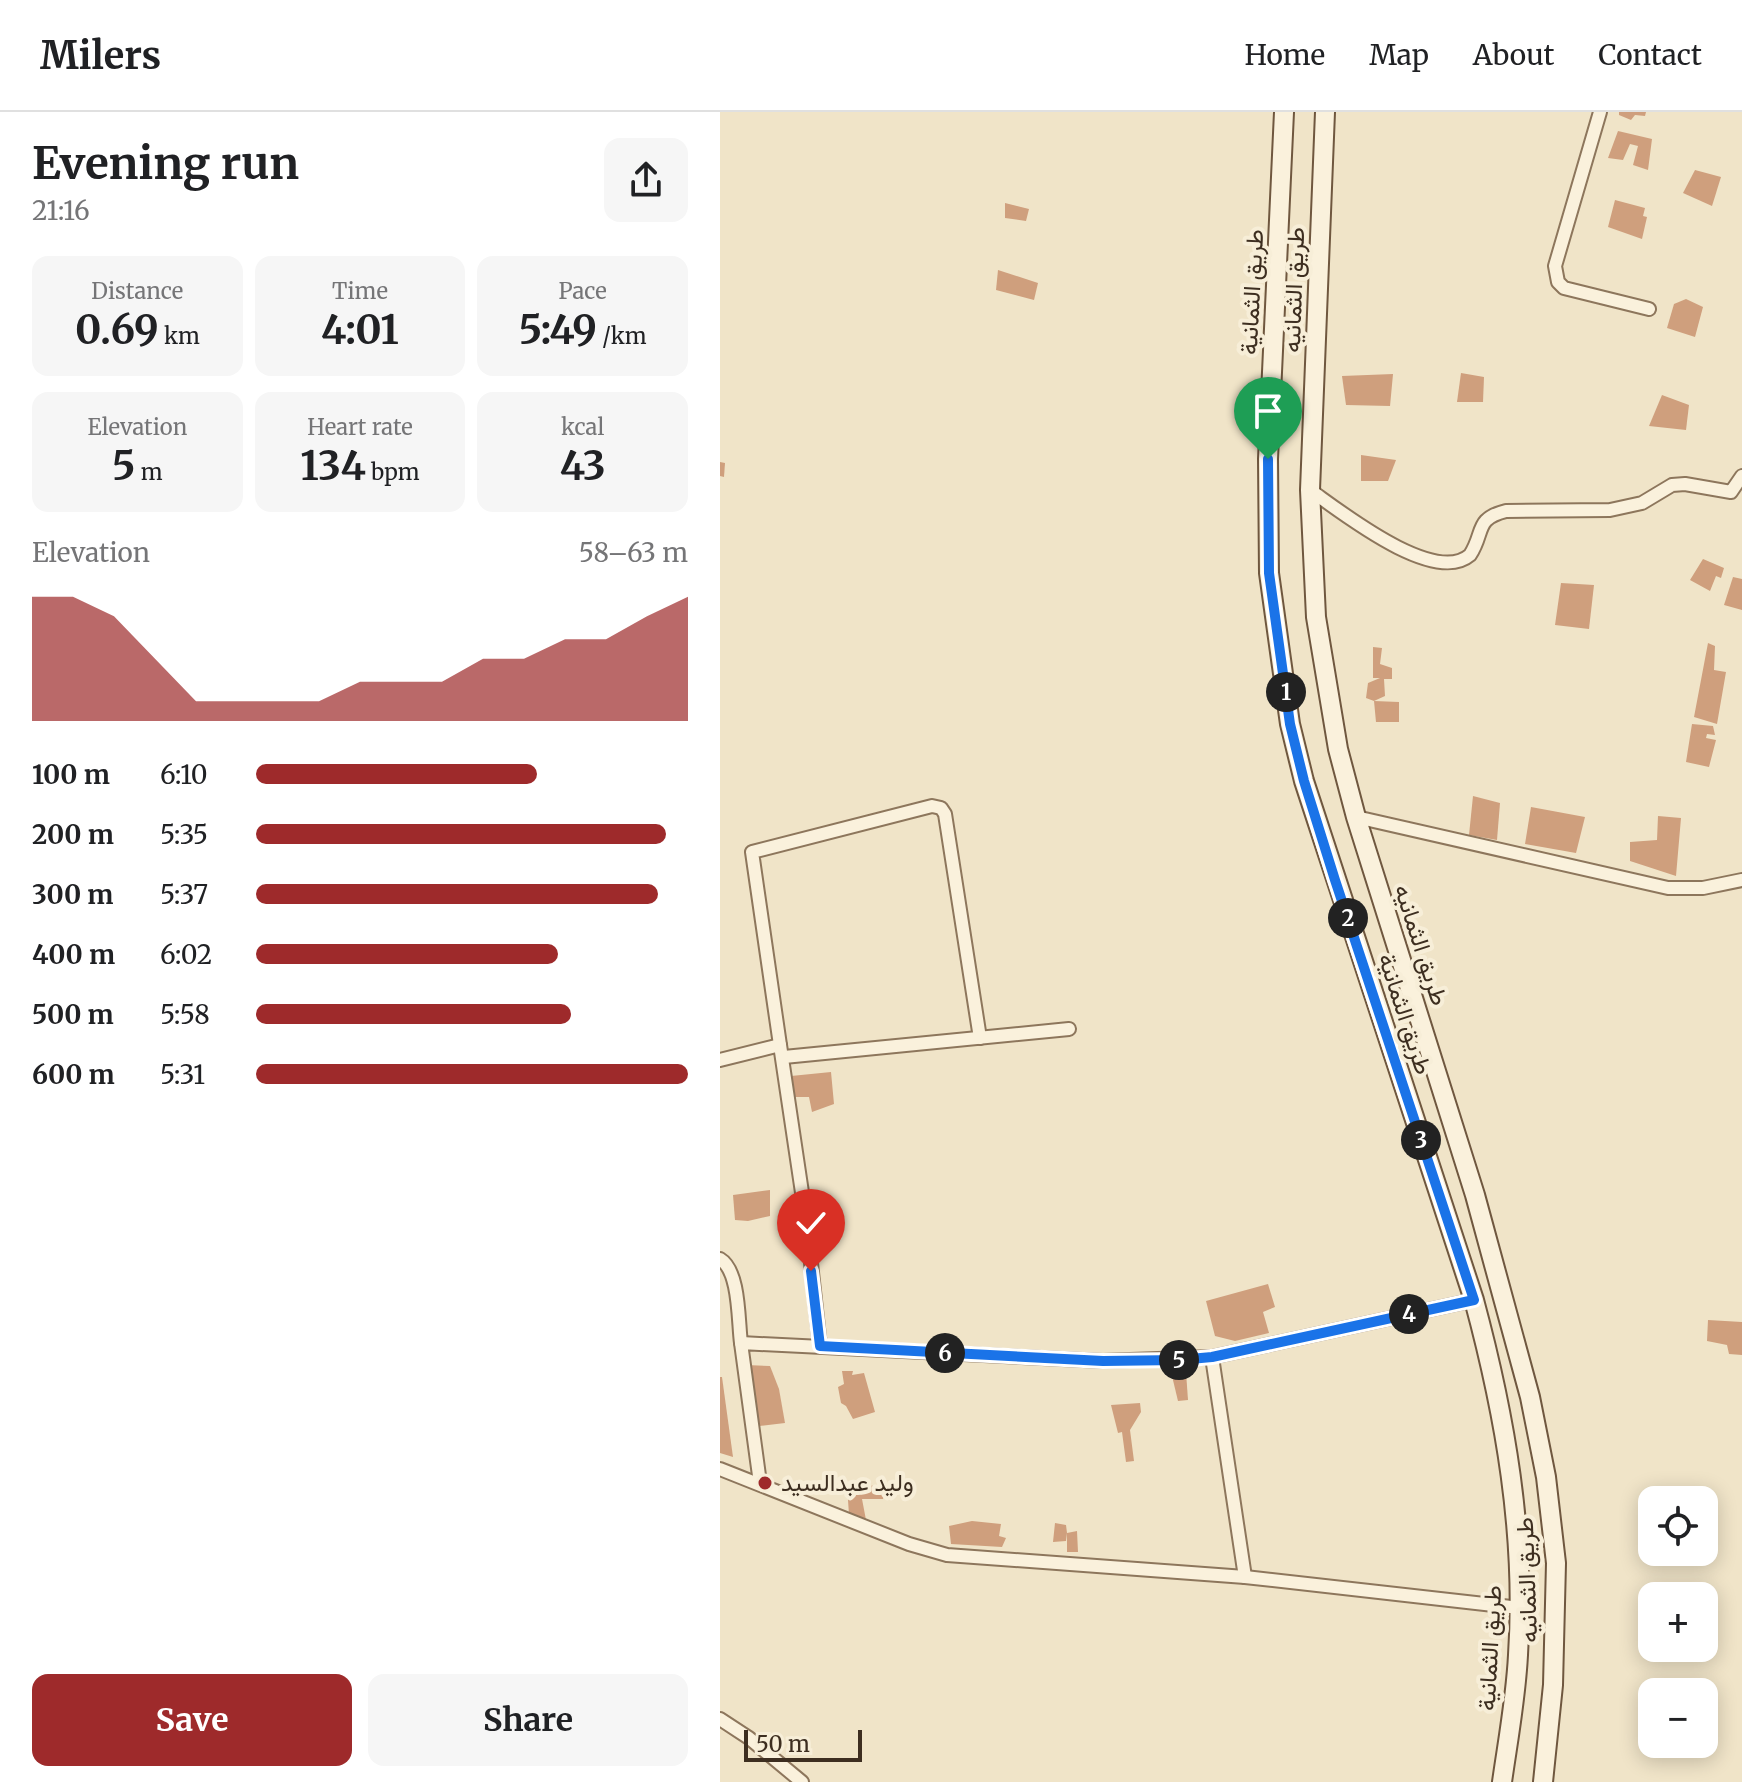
<!DOCTYPE html>
<meta charset="utf-8">
<style>
:root{--surface:#fff;--page:#f6f6f6;--text:#202124;--muted:#757577;--line:#e0e0e0;--accent:#9e2a2b}
body{margin:0;font-family:Merriweather,Vazirmatn,serif;background:var(--page);color:var(--text);height:100vh;display:flex;flex-direction:column;font-size:30px;white-space:nowrap}
*{box-sizing:border-box;margin:0}
p{font-size:26px;color:var(--muted)}
.icon{flex:none;width:44px;height:44px;fill:none;stroke:currentColor;stroke-width:2;stroke-linecap:round;stroke-linejoin:round}
.map{position:relative;flex:1;overflow:hidden}
.side{display:flex;flex-direction:column;background:var(--surface);width:720px}
.side>*{flex:none}
.tools{position:absolute;left:918px;top:1374px;display:grid;gap:16px}
.tools a{display:grid;place-items:center;width:80px;height:80px;border-radius:16px;background:var(--surface);box-shadow:0 4px 20px #0003;font-size:40px}
.scale{position:absolute;left:24px;bottom:20px;width:118px;box-sizing:border-box;padding-left:8px;border:4px solid #3d2e20;border-top:0;font-size:22px;line-height:28px;white-space:nowrap;color:#3d2e20;-webkit-text-stroke:6px #f7eed8;paint-order:stroke}
.pin{position:absolute;display:grid;place-items:center;width:68px;height:68px;color:#fff;margin:-82px -34px;border-radius:50% 50% 50% 0;rotate:-45deg;box-shadow:0 0 8px #0007}
.pin .icon{rotate:45deg}
.km{position:absolute;width:40px;height:40px;margin:-20px;border-radius:50%;background:#222;color:#fff;font-size:22px;line-height:40px;text-align:center}
.round{display:grid;place-items:center;flex:none;width:84px;height:84px;border-radius:16px;background:var(--page)}
.headline{display:flex;align-items:center;justify-content:space-between;height:136px;padding:0 32px}
h1{font-size:44px;font-weight:700;line-height:60px}
.figures{display:grid;grid-template-columns:repeat(3,1fr);gap:12px;height:136px;padding:8px 32px}
.figures div{display:grid;align-content:center;border-radius:16px;background:var(--page);text-align:center}
.figures b{font-size:40px;font-weight:700}
.figures small{font-size:22px;font-weight:400}
.figures p{font-size:22px}
.chart{height:224px;padding:16px 32px}
.chart p{display:flex;justify-content:space-between}
.chart svg{width:100%;height:144px;margin-top:8px;fill:var(--accent);opacity:.7}
.primary-button{display:flex;gap:16px;margin-top:auto;padding:16px 32px}
.primary-button a{flex:1;height:92px;border-radius:16px;background:var(--accent);color:#fff;font-size:32px;font-weight:700;line-height:92px;text-align:center}
.primary-button a+a{background:var(--page);color:var(--text)}
ul{padding:0 32px;list-style:none;font-size:26px}
li{display:grid;grid-template-columns:128px 96px 1fr;align-items:center;height:60px}
li i{height:20px;border-radius:10px;background:var(--accent)}
header{display:flex;align-items:center;gap:48px;box-sizing:border-box;height:112px;padding:0 40px;background:var(--surface);border-bottom:2px solid var(--line)}
header strong{font-size:38px}
nav{display:flex;gap:44px;margin-inline-start:auto;font-size:28px}
main{display:flex;flex:1;min-height:0}
.map>svg:first-child{display:block}
.building{fill:#cf9f7d}
.lines{fill:none;stroke-linecap:round;stroke-linejoin:round}
.street-casing{stroke:#8d765c;stroke-width:16}
.secondary-casing{stroke:#6f573f;stroke-width:22}
.street{stroke:#faf1dc;stroke-width:12}
.secondary{stroke:#faf1dc;stroke-width:18}
.route-casing{stroke:#fff;stroke-width:16}
.route{stroke:#1a73e8;stroke-width:10}
.poi-dot{fill:#9e2a2b;stroke:#f7eed8;stroke-width:3}
.labels{text-anchor:middle;stroke-width:8;stroke-linejoin:round;paint-order:stroke}
.street-label{font-size:24px;fill:#3d2e20;stroke:#f7eed8}
.poi-label{font-size:24px;fill:#3d2e20;stroke:#f7eed8;text-anchor:start}
</style>
<header>
<strong>Milers</strong>
<nav><a>Home</a><a>Map</a><a>About</a><a>Contact</a></nav>
</header>
<main>
<section class="side">
<div class="headline"><div><h1>Evening run</h1><p>21:16</p></div><a class="round"><svg class="icon" aria-label="share" viewBox="0 0 24 24"><path d="M12 15V3M7 8l5-5 5 5M5 13v7h14v-7"/></svg></a></div>
<div class="figures">
<div><p>Distance</p><b>0.69<small> km</small></b></div>
<div><p>Time</p><b>4:01</b></div>
<div><p>Pace</p><b>5:49<small> /km</small></b></div>
</div>
<div class="figures">
<div><p>Elevation</p><b>5<small> m</small></b></div>
<div><p>Heart rate</p><b>134<small> bpm</small></b></div>
<div><p>kcal</p><b>43</b></div>
</div>
<div class="chart"><p><span>Elevation</span>58–63 m</p>
<svg viewBox="0 0 160 44" preserveAspectRatio="none"><path d="M0 44V6L10 6L20 12L30 25L40 38L50 38L60 38L70 38L80 32L90 32L100 32L110 25L120 25L130 19L140 19L150 12L160 6V44z"/></svg>
</div>
<ul>
<li><b>100 m</b>6:10<i style="width:65%"></i></li>
<li><b>200 m</b>5:35<i style="width:95%"></i></li>
<li><b>300 m</b>5:37<i style="width:93%"></i></li>
<li><b>400 m</b>6:02<i style="width:70%"></i></li>
<li><b>500 m</b>5:58<i style="width:73%"></i></li>
<li><b>600 m</b>5:31<i style="width:100%"></i></li>
</ul>
<div class="primary-button"><a>Save</a><a>Share</a></div>
</section>
<div class="map">
<svg width="1022" height="1670" viewBox="0 0 1022 1670">
<rect width="100%" height="100%" fill="#f0e4c8"/>
<!-- building -->
<g class="building">
<polygon points="899,0 926,0 925,4 915,3 911,8 899,3"/>
<polygon points="898,19 932,27 928,58 913,53 918,34 910,32 903,48 888,46"/>
<polygon points="975,58 1001,65 992,94 963,81"/>
<polygon points="895,88 925,96 923,104 927,105 922,127 888,115"/>
<polygon points="285,91 309,97 306,109 285,106"/>
<polygon points="278,158 318,171 314,188 276,178"/>
<polygon points="966,187 983,195 975,225 947,216 954,192"/>
<polygon points="741,261 764,265 763,290 737,290"/>
<polygon points="673,262 670,294 626,293 622,264"/>
<polygon points="942,283 969,293 966,318 929,314"/>
<polygon points="641,343 676,348 668,369 641,369"/>
<polygon points="0,350 5,351 4,365 0,364"/>
<polygon points="983,447 1004,456 1001,466 996,464 990,479 970,468"/>
<polygon points="1013,465 1022,467 1022,498 1004,493"/>
<polygon points="841,471 874,473 869,517 835,513"/>
<polygon points="988,531 995,534 994,558 1006,560 997,612 974,605"/>
<polygon points="653,535 662,536 660,552 672,556 672,567 664,567 665,584 654,589 646,586 648,571 660,566 653,566"/>
<polygon points="654,589 679,590 679,610 656,610"/>
<polygon points="972,612 993,614 995,623 987,622 986,626 996,628 989,655 966,650"/>
<polygon points="753,684 780,691 777,728 749,723"/>
<polygon points="811,695 865,705 856,741 805,732"/>
<polygon points="938,704 961,706 956,764 910,749 910,730 937,728"/>
<polygon points="111,960 114,992 92,1000 89,985 73,985 71,964"/>
<polygon points="50,1078 50,1104 28,1109 15,1108 13,1083"/>
<polygon points="548,1172 555,1195 543,1200 549,1221 515,1229 495,1224 486,1189"/>
<polygon points="988,1208 1022,1210 1022,1243 1009,1242 1007,1233 987,1229"/>
<polygon points="26,1253 50,1254 59,1277 65,1311 39,1314"/>
<polygon points="122,1259 133,1259 132,1263 144,1261 155,1300 133,1307 126,1294 121,1291 118,1275 124,1272"/>
<polygon points="466,1260 468,1288 458,1289 452,1264"/>
<polygon points="0,1265 2,1265 13,1345 0,1341"/>
<polygon points="420,1291 421,1300 410,1318 414,1349 406,1350 402,1320 398,1321 391,1293"/>
<polygon points="127,1373 166,1374 163,1387 142,1387 146,1408 129,1403"/>
<polygon points="252,1409 281,1412 279,1424 286,1426 282,1435 231,1432 229,1414"/>
<polygon points="335,1411 346,1413 347,1421 357,1419 358,1440 347,1440 347,1421 346,1429 333,1430"/>
</g>
<g class="lines">
<!-- street casing -->
<g class="street-casing">
<g id="street">
<polyline points="880,0 835,154 838,170 844,176 929,197"/>
<path d="M590 378C620 399 714 474 750 443 765 420 754 407 786 399L890 398 922 391 952 373 965 372 1011 380 1022 364"/>
<polyline points="636,705 948,776 983,776 1022,768"/>
<polyline points="60,933 32,740 212,694 221,696 225,702 260,926"/>
<polyline points="64,945 349,917"/>
<polyline points="0,948 60,933 87,1114 100,1234"/>
<path d="M0 1147C20 1159 18 1209 21 1231"/>
<polyline points="492,1245 525,1465"/>
<polyline points="0,1357 189,1432 227,1443 525,1465 800,1496"/>
<polyline points="40,1371 21,1231 383,1249 492,1245 754,1188"/>
<polyline points="0,1607 29,1626 82,1670"/>
</g>
</g>
<!-- secondary casing -->
<g class="secondary-casing">
<g id="secondary">
<path d="M564 0 548 347 549 461 570 612 584 669 754 1188C785 1303 806 1422 798 1543 796 1585 788 1628 782 1670"/>
<polyline points="605,0 590,378 596,505 618,637 636,705 755,1083 810,1285 826,1365 836,1451 833,1573 823,1670"/>
</g>
</g>
<!-- street -->
<use href="#street" class="street"/>
<!-- secondary -->
<use href="#secondary" class="secondary"/>
</g>
<g class="lines">
<!-- route casing -->
<g class="route-casing">
<polyline id="route" points="91,1159 100,1234 383,1249 459,1248 492,1245 754,1188 615,768 584,669 570,612 549,461 548,347"/>
</g>
<!-- route -->
<use href="#route" class="route"/>
</g>
<!-- markers -->
<circle class="poi-dot" cx="45" cy="1371" r="8"/>
<g class="labels">
<!-- street labels -->
<g class="street-label">
<text transform="translate(574 178) rotate(-88)" y="8">طريق الثمانيه</text>
<text transform="translate(532 180) rotate(-87)" y="8">طريق الثمانية</text>
<text transform="translate(701 833) rotate(72)" y="8">طريق الثمانيه</text>
<text transform="translate(685 902) rotate(72)" y="8">طريق الثمانية</text>
<text transform="translate(807 1468) rotate(-92)" y="8">طريق الثمانيه</text>
<text transform="translate(770 1536) rotate(-87)" y="8">طريق الثمانية</text>
</g>
<!-- poi labels -->
<g class="poi-label">
<text x="61" y="1379">وليد عبدالسيد</text>
</g>
</g>
</svg>
<div class="tools">
<a><svg class="icon" aria-label="locate" viewBox="0 0 24 24"><circle cx="12" cy="12" r="6"/><path d="M12 2v4M12 18v4M2 12h4M18 12h4"/></svg></a>
<a>+</a>
<a>−</a>
</div>
<div class="scale">50 m</div>
<div class="pin" style="left:548px;top:347px;background:#1e9e55"><svg class="icon" aria-label="arrive" viewBox="0 0 24 24"><path d="M6 21V4h12l-3 4 3 4H6"/></svg></div>
<div class="pin" style="left:91px;top:1159px;background:#d93025"><svg class="icon" aria-label="check" viewBox="0 0 24 24"><path d="M5 12l5 5 9-10"/></svg></div>
<b class="km" style="left:566px;top:580px">1</b>
<b class="km" style="left:628px;top:806px">2</b>
<b class="km" style="left:701px;top:1028px">3</b>
<b class="km" style="left:689px;top:1202px">4</b>
<b class="km" style="left:459px;top:1248px">5</b>
<b class="km" style="left:225px;top:1241px">6</b>
</div>
</main>
